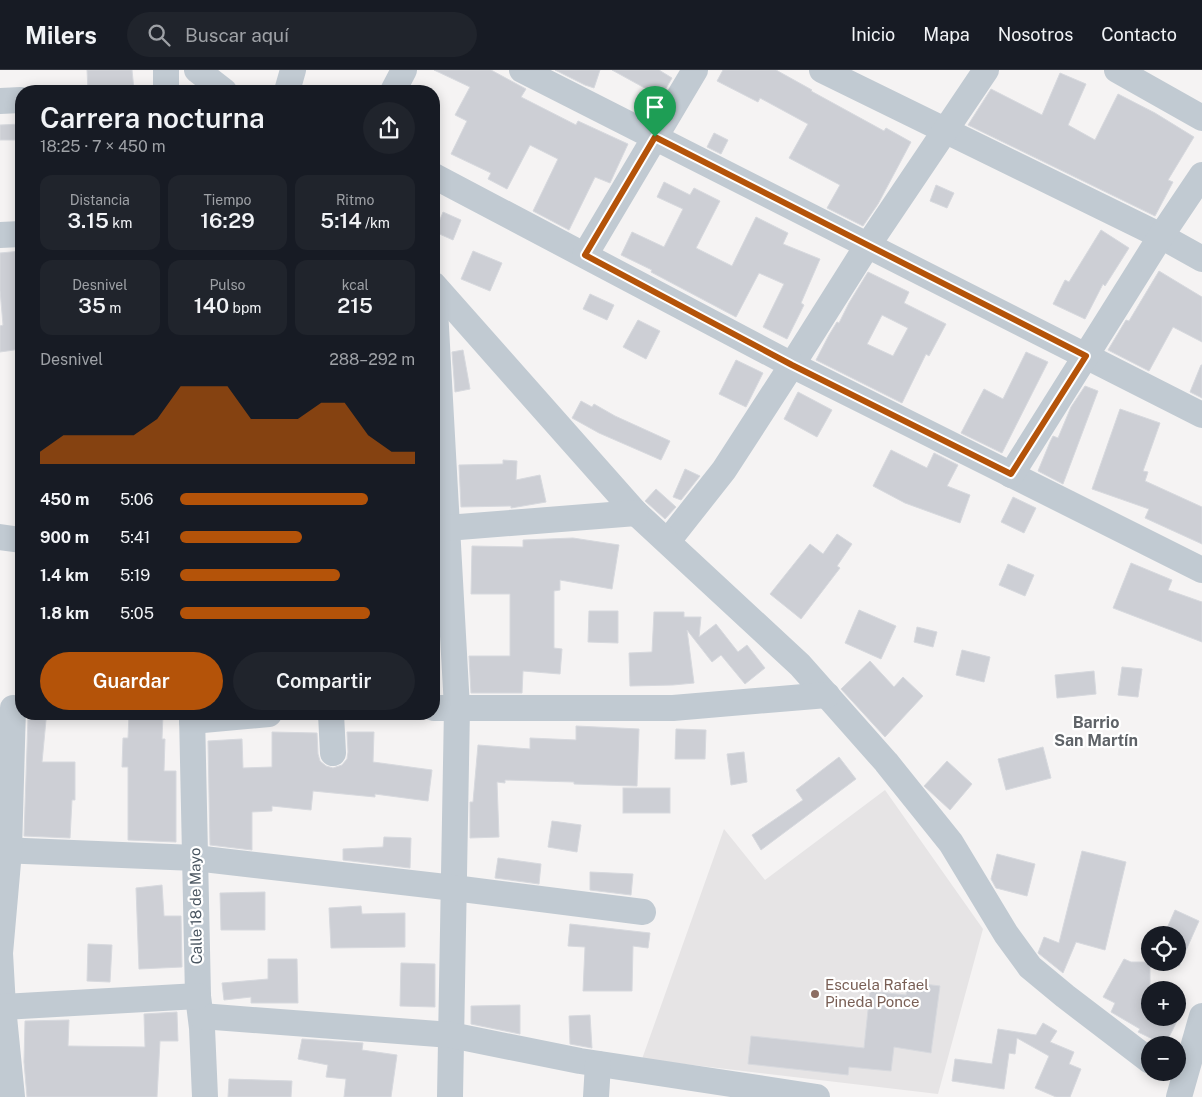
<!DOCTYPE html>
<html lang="es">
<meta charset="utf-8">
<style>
:root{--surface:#171b24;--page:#20242c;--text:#f1f3f6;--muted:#9ea1a6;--line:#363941;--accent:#b45309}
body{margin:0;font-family:"Public Sans",sans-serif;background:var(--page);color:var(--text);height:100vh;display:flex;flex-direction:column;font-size:19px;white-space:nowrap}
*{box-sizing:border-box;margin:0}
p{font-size:16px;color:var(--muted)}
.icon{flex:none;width:28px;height:28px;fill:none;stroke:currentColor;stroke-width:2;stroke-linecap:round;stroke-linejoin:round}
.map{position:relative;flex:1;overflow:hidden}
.side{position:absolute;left:15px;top:15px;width:425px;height:635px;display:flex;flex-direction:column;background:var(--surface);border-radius:20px;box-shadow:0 2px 12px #0003}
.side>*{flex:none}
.fabs{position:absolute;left:1141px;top:856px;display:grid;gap:10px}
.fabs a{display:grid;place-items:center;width:45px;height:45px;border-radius:50%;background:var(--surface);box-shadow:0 2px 12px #0003;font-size:25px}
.pin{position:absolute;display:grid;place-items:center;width:42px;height:42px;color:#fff;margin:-51px -21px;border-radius:50% 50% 50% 0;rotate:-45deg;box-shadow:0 0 5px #0007}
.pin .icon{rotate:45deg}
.round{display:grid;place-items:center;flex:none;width:52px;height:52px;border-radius:26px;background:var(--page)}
.headline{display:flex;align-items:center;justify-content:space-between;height:85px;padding:0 25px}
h1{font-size:28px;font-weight:600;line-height:38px}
.figures{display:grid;grid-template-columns:repeat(3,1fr);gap:8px;height:85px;padding:5px 25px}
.figures div{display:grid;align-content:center;border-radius:12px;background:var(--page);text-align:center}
.figures b{font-size:21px;font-weight:600}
.figures small{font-size:14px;font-weight:400}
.figures p{font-size:14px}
.chart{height:140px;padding:10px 25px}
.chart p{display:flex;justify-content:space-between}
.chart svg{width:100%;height:90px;margin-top:5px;fill:var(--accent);opacity:.7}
.cta{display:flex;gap:10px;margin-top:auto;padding:10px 25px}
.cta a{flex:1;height:58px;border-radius:30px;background:var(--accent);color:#fff;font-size:20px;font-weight:600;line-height:58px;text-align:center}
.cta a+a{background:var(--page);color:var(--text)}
ul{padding:0 25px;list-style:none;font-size:16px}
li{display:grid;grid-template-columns:80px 60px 1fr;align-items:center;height:38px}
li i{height:12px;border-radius:6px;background:var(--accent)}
header{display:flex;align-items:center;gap:30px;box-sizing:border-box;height:70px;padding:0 25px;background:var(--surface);border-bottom:1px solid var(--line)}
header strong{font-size:24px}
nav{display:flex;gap:28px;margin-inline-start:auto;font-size:18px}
.search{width:350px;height:45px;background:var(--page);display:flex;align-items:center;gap:12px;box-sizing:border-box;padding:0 18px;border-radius:28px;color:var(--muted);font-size:19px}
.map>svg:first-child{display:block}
.education{fill:#e6e4e5}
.building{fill:#cdcfd5;stroke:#d7d9de;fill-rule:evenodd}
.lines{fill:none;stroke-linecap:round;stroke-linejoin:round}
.minor{stroke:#c1cad2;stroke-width:26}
.route-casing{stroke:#fff;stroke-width:10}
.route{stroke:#b45309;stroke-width:6}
.education-dot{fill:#8d6e63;stroke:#fff;stroke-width:2}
.labels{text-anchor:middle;stroke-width:4.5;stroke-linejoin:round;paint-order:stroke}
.street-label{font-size:15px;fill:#4a5661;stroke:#fff}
.education-label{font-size:15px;fill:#785e54;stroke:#fff;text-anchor:start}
.neighbourhood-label{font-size:16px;font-weight:bold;fill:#5f6368;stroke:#fff}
</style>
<header>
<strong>Milers</strong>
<div class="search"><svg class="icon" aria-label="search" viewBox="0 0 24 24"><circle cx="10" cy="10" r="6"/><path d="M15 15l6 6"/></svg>Buscar aquí</div>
<nav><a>Inicio</a><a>Mapa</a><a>Nosotros</a><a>Contacto</a></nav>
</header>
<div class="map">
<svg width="1202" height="1027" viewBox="0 0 1202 1027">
<rect width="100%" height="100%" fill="#f5f3f3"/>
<!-- education -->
<polygon class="education" points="885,720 983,859 938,1024 642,989 724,759 765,810"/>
<!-- building -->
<g class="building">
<polygon points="87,0 132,0 134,20 88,21"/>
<polygon points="434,0 491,0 526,19 521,27 576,55 578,51 628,74 610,113 595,107 569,160 533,141 558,89 530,75 507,119 488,109 491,103 451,84 467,51 455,45 470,17"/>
<polygon points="555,0 600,0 594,18 585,15"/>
<polygon points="612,0 659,0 672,8 661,27"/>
<polygon points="723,0 776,0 812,20 811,21 884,61 886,58 911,72 878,134 863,156 827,138 840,115 789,88 808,54 760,28 758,32 717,11"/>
<polygon points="1060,3 1086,14 1068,55 1095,70 1118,24 1155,43 1194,67 1168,110 1173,112 1155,146 968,55 991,19 1042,45"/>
<polygon points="21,54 21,70 0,70 0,55"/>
<polygon points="714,63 728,70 721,84 707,77"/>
<polygon points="664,112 690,125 694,118 720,131 696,178 732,196 756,147 788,163 783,174 820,189 801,233 804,235 787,269 763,257 784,214 759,203 736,247 651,202 652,200 621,185 632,162 664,177 683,139 657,127"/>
<polygon points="936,115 954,123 947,138 930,131"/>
<polygon points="443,142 461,150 453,170 435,162"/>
<polygon points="1101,160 1129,178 1105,216 1103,214 1085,249 1053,234 1065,210 1069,212"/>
<polygon points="21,181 21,279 0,282 0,256 3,255 0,220 0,183"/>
<polygon points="473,181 502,193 490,221 461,209"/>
<polygon points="1159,201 1202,227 1202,272 1173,257 1149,301 1108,280 1126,250 1129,251"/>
<path d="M868 202 909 222 904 233 946 254 929 286 926 284 902 333 816 290 829 265 837 252 839 253 849 233ZM882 245 908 258 893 286 867 274Z"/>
<polygon points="590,224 614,235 607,250 583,239"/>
<polygon points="638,250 660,261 646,289 623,277"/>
<polygon points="463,280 470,319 455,322 452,282"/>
<polygon points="1026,282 1048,292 1002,383 961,363 984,319 1003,329"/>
<polygon points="736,290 763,303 746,337 719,324"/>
<polygon points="1201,295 1202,295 1202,328 1190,322"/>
<polygon points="1085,316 1098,321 1063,414 1038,401 1050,372 1053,366 1058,368 1071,337"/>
<polygon points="798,322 832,340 817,367 784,349"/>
<polygon points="581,331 592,337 594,334 615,346 670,371 661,390 599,363 572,348"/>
<polygon points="1120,339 1160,353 1143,401 1148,402 1145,411 1202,437 1202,474 1145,448 1149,439 1092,419"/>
<polygon points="891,380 927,398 934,383 958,395 947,416 970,425 960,453 905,433 873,416"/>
<polygon points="503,390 517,391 516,410 540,405 546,432 511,438 511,436 461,437 459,395 503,394"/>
<polygon points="685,399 700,406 681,430 673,427"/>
<polygon points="656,419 676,437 665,449 645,431"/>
<polygon points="1013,427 1036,438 1024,463 1001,452"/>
<polygon points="837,464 852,474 837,496 840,498 801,549 770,524 810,474 823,484"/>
<polygon points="573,468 619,475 612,519 560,510 560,520 554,521 554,578 562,579 560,604 523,601 522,623 471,623 469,586 510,586 510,524 471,524 472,476 523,477 523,470"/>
<polygon points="1131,493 1172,510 1168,520 1202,532 1202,572 1113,538"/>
<polygon points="1008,494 1034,505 1025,526 999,515"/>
<polygon points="859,540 896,556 881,589 845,573"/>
<polygon points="589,541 618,541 618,573 588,572"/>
<polygon points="654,542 684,542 684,547 701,547 699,567 716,554 738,582 747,575 765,598 745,614 721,585 712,592 687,560 694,613 673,615 630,616 629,583 652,582"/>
<polygon points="917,557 937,562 933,577 914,572"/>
<polygon points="962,580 990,587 984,612 956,605"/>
<polygon points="870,591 894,617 903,607 923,626 885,667 841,619"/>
<polygon points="1122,597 1142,599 1138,627 1118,625"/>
<polygon points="1094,601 1096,624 1057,628 1055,605"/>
<polygon points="129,644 163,644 162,669 165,669 164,701 176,701 176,772 128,770 128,697 122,697 123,668 128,668"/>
<polygon points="28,648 46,650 42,692 75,692 75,730 72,730 70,768 24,766"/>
<polygon points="576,656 639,659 637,716 574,714 574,712 505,710 505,713 497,712 499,767 470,768 470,732 473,732 478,675 530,679 530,668 576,670"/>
<polygon points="676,659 706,660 705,689 675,689"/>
<polygon points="272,662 317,663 318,684 320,691 326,696 333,698 342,695 347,689 348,682 347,662 374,662 373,692 432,700 428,731 375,724 375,727 313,721 311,740 272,736 272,741 252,742 252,780 210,775 208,671 242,669 243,698 272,697"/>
<polygon points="1043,677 1051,708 1006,720 998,689"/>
<polygon points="744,682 747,712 731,715 727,684"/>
<polygon points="839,687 856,709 761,780 752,765 803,730 796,720"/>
<polygon points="947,691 972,714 950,740 924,716"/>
<rect x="623" y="718" width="47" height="25"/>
<polygon points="552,751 581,755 577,782 548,777"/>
<polygon points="384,767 411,768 410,798 343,790 343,779 383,777"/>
<polygon points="1082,781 1126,792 1105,880 1076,872 1063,903 1038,883 1044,867 1059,873"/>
<polygon points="997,784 1035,794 1027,826 996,818 991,809"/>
<polygon points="498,788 541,794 539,814 495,808"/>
<polygon points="590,802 633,804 631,825 590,820"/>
<polygon points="162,815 164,846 181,846 182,897 139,899 136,818"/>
<polygon points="265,822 265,860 221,860 220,823"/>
<polygon points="361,836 362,844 405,843 405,877 331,878 329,838"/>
<polygon points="1175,840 1199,851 1179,896 1170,892 1178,892 1178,865 1164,865"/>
<polygon points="570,854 650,863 648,878 633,876 632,921 583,921 585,877 568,876"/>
<polygon points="88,874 112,875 110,912 87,911"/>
<polygon points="268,889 297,889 298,933 251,933 251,927 224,930 222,913 268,909"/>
<polygon points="1124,889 1131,892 1150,892 1150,948 1178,948 1178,939 1182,941 1165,975 1138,962 1140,959 1111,942 1115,933 1103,927"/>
<polygon points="401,893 435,894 435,937 400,936"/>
<polygon points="908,912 940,916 931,983 894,977 891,1001 849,997 848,1005 748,994 751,966 864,978 870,921 906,925"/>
<polygon points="520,935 520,964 471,954 471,936"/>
<polygon points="177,942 178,971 160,971 157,1027 27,1027 24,992 25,951 69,950 68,976 145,977 144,944"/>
<polygon points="590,945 592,978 570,974 569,946"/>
<polygon points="1043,953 1057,961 1050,972 1074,982 1069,994 1081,999 1070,1027 1056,1027 1035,1018 1049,986 1017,968 1015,984 1009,983 1004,1019 952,1011 955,989 992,994 998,959 1036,965"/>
<polygon points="302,969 363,973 362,980 397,985 391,1027 344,1027 346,1009 326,1007 328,995 298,989"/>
<polygon points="229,1009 292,1011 291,1027 228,1027"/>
</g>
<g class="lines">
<!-- minor -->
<g class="minor">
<polyline points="166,0 166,21"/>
<polyline points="197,0 224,21"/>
<polyline points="522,0 1202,345"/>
<polyline points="822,0 1161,166 1202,189"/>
<polyline points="986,0 862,184 792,295 1202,500"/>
<polyline points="1117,0 1202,48"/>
<polyline points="287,21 293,0"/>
<polyline points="393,21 404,0"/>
<polyline points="0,31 21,30"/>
<polyline points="434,106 792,295 724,400 668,471"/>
<polyline points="0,165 21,164"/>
<polyline points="585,185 695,0"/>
<polyline points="434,215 636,443 800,595 886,692 951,773 1006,864 1030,897 1065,926 1150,991"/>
<polyline points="434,221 457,638 450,1027"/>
<polyline points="1011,405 1161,166 1202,105"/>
<polyline points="434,459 636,443"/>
<polyline points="0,467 21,470"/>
<polyline points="434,638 673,638 827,625"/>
<polyline points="192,644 198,926 202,958 205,1027"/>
<polyline points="331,644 333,683"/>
<polyline points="192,651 269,644"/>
<polyline points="0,780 195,788 454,818 643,842"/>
<polyline points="3,937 0,883 9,781 13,638"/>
<polyline points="201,946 451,965 580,991 817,1027"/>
<polyline points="12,1027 3,937 198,926"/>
<polyline points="596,1027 598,994"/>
<polyline points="1179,1027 1202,946"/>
</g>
</g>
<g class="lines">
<!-- route casing -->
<g class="route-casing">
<polygon id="route" points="655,67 1086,286 1011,404 792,295 585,185"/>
</g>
<!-- route -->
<use href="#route" class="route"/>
</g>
<!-- markers -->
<circle class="education-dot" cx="815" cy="924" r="5"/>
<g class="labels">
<!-- street labels -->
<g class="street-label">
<text transform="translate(196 836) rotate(-91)" y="5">Calle 18 de Mayo</text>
</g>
<!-- education labels -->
<g class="education-label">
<text x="825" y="920">Escuela Rafael<tspan x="825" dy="17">Pineda Ponce</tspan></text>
</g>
<!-- neighbourhood labels -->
<g class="neighbourhood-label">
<text x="1096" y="658">Barrio<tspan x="1096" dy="18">San Martín</tspan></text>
</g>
</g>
</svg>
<div class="fabs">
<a><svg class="icon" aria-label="locate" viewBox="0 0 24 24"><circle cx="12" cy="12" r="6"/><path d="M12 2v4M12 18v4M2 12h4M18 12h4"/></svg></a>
<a>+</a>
<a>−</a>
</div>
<div class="pin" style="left:655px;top:67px;background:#1e9e55"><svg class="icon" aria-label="arrive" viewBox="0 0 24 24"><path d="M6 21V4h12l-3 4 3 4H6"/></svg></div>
<section class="side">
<div class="headline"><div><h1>Carrera nocturna</h1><p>18:25 · 7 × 450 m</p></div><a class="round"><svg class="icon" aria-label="share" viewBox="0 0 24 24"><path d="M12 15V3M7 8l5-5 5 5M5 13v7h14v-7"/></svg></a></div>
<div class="figures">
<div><p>Distancia</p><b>3.15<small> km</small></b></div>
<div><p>Tiempo</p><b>16:29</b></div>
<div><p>Ritmo</p><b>5:14<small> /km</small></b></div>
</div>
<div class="figures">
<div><p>Desnivel</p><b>35<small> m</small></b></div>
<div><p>Pulso</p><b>140<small> bpm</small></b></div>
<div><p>kcal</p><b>215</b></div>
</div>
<div class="chart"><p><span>Desnivel</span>288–292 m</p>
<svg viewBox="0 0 160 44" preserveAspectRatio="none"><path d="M0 44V38L10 30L20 30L30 30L40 30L50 22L60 6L70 6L80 6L90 22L100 22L110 22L120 14L130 14L140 30L150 38L160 38V44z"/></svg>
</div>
<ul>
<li><b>450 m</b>5:06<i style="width:80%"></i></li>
<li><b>900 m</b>5:41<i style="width:52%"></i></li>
<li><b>1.4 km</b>5:19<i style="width:68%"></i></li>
<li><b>1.8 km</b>5:05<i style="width:81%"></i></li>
</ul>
<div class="cta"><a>Guardar</a><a>Compartir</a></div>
</section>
</div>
